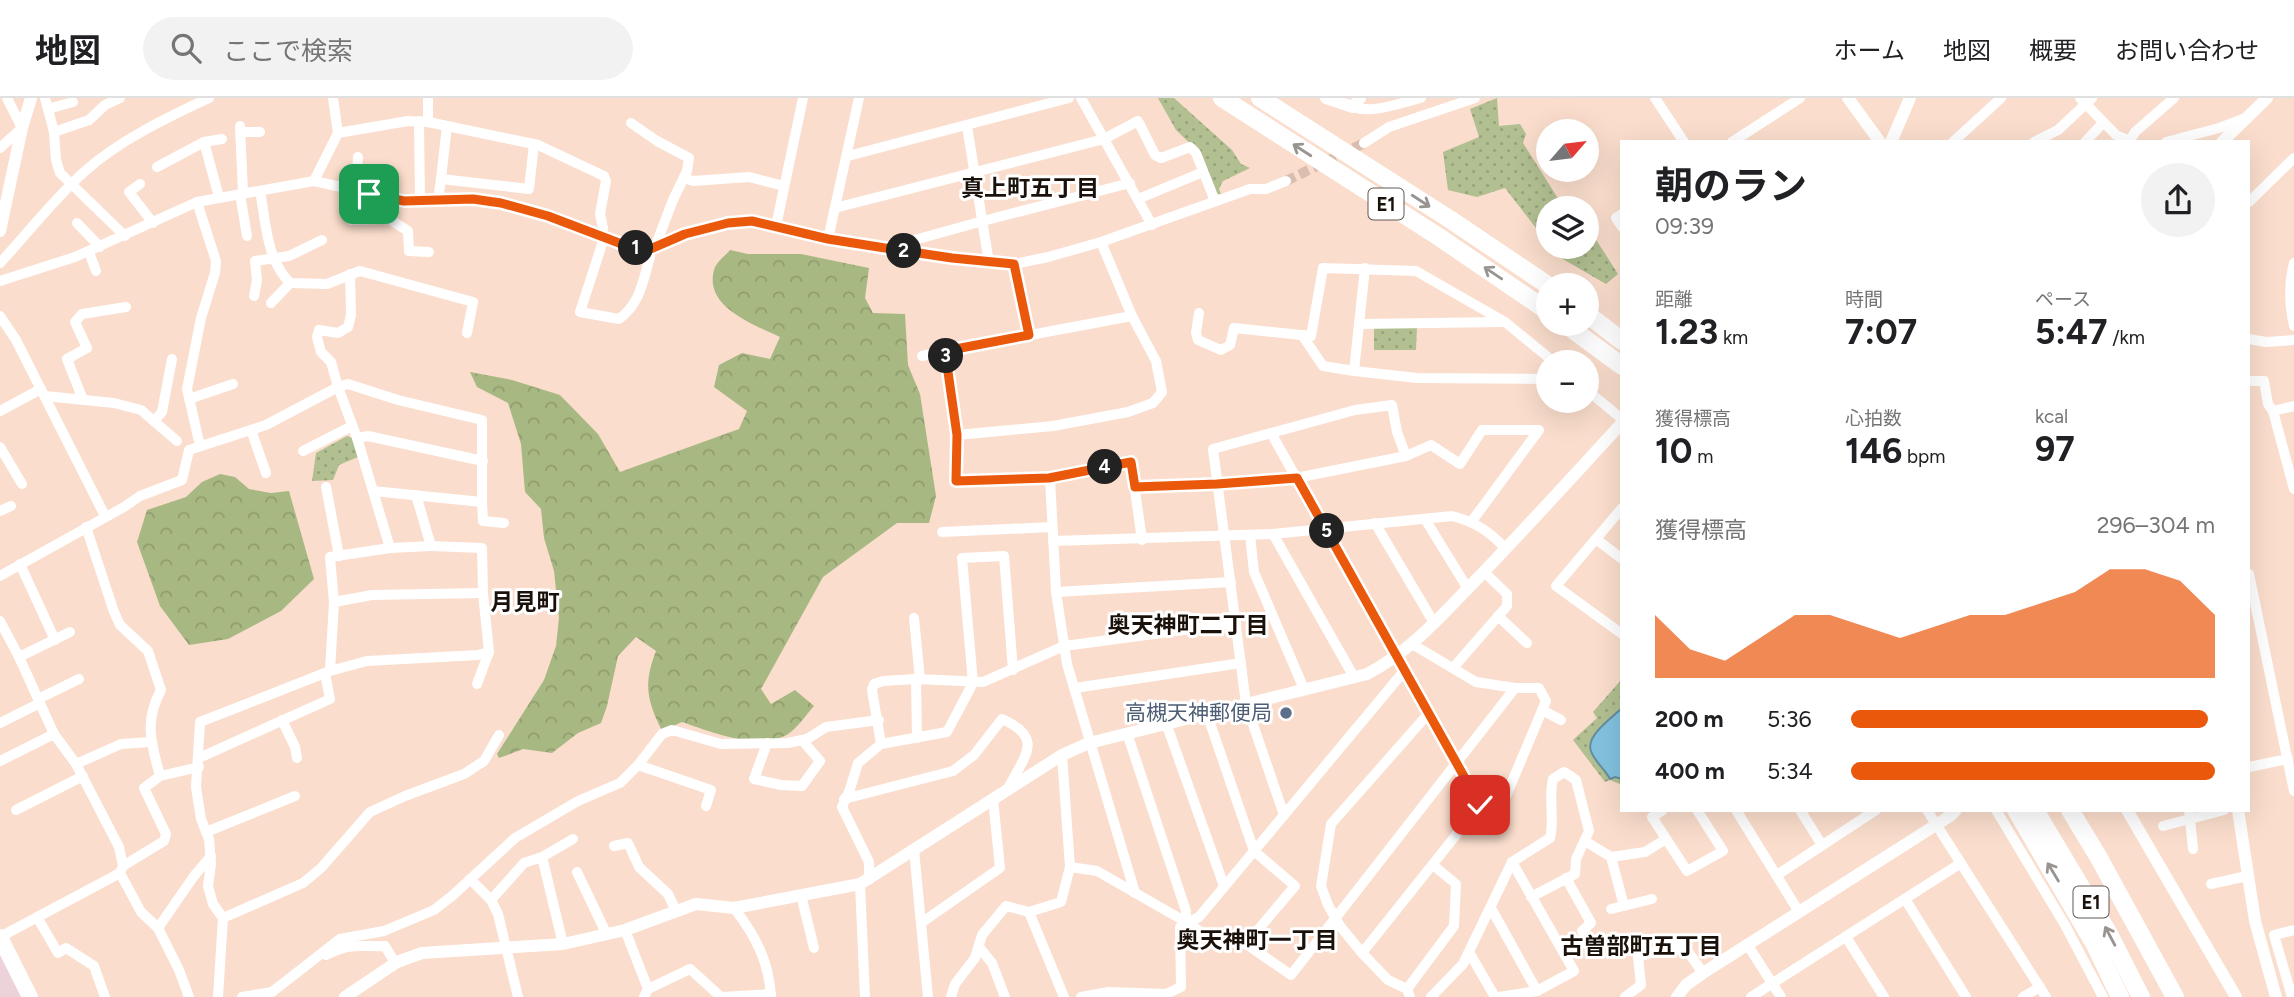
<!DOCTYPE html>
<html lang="ja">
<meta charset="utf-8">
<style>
:root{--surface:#fff;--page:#f2f2f2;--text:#202124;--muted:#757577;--line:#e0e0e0;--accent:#ea580c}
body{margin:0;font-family:Figtree,"Noto Sans JP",sans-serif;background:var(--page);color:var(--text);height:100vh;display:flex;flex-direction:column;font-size:26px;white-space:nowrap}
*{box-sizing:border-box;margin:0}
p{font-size:23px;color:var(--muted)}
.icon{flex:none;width:38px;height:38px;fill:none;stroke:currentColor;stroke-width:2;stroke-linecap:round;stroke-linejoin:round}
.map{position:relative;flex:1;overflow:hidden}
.drawer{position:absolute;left:1620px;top:42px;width:630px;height:672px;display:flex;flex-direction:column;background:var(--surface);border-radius:0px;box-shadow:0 7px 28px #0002}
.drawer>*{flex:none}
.needle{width:46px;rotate:62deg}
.fabs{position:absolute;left:1536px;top:21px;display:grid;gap:14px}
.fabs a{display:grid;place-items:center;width:63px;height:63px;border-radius:50%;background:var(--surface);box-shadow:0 7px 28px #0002;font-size:35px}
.pin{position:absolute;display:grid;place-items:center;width:60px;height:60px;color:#fff;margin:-30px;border-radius:14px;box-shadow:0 4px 10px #0006}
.km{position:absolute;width:35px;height:35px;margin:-18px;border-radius:50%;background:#222;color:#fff;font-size:19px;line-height:35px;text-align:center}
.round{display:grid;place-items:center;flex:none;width:74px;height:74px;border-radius:37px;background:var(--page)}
.headline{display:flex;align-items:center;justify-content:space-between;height:119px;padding:0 35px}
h1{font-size:38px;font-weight:700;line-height:52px}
.stats{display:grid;grid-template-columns:repeat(3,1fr);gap:10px;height:119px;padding:7px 35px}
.stats div{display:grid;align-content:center}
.stats b{font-size:35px;font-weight:700}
.stats small{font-size:19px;font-weight:400}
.stats p{font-size:19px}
.chart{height:196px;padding:14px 35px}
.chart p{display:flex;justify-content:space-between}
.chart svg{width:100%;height:126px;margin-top:7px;fill:var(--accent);opacity:.7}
ul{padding:0 35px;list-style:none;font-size:23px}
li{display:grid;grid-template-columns:112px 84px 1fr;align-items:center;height:52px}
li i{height:18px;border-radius:9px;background:var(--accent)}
header{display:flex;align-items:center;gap:42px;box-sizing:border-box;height:98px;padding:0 35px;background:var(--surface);border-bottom:2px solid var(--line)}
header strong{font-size:33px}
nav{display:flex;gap:38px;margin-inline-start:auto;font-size:24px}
.search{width:490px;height:63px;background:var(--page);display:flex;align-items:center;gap:18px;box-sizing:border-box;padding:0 24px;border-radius:38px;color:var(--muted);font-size:26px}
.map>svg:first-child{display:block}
.education{fill:#ecd2d9}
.grass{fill:url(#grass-dots)}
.forest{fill:url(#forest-crowns)}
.water{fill:#83c2df;stroke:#648d9f;stroke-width:2}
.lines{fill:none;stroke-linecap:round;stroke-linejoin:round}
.minor-tunnel{stroke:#d9beaf;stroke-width:10;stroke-dasharray:10 5;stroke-linecap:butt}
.minor{stroke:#fff;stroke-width:10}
.tertiary{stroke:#fff;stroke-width:12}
.primary{stroke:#fff;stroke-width:16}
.motorway{stroke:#fff;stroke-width:18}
.oneway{stroke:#989491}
.route-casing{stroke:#fff;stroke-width:14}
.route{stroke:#ea580c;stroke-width:9}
.service-dot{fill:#5c6f8a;stroke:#fff;stroke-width:2.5}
.labels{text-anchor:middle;stroke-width:6;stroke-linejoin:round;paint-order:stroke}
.shield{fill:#fff;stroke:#5f5854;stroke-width:2}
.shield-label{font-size:19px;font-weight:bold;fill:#1b110b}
.service-label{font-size:21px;fill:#4e5e75;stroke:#fff;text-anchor:end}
.neighbourhood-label{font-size:23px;font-weight:bold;fill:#1b110b;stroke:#fff}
</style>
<header>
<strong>地図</strong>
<div class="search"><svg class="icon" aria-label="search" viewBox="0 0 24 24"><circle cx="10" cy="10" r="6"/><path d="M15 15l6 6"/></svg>ここで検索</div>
<nav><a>ホーム</a><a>地図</a><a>概要</a><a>お問い合わせ</a></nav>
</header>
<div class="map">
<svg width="2294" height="899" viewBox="0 0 2294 899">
<defs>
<pattern id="grass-dots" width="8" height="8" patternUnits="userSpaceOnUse" patternTransform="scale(1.75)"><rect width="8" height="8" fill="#b1bf91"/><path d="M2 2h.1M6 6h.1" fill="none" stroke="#98a37c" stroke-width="1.8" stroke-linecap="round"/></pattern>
<pattern id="forest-crowns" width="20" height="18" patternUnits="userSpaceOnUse" patternTransform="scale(1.75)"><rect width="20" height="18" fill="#a8b882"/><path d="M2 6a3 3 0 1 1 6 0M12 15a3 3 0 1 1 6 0" fill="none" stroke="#909d6f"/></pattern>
</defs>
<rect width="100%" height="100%" fill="#faddcc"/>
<!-- education -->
<polygon class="education" points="0,844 26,899 0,899"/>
<!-- grass -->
<g class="grass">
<polygon points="1158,0 1174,0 1232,52 1241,66 1250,70 1223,83 1219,91 1221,96 1215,96 1199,54 1176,32"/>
<polygon points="1497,0 1499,28 1520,26 1526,36 1523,45 1564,110 1549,110 1549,147 1505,90 1477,99 1448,92 1443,54 1479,39 1470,11"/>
<polygon points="1595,140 1618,176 1606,186 1561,160 1551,149 1587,149 1587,144"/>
<polygon points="1374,229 1417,229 1416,252 1374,252"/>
<polygon points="347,338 352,340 358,359 339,367 333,382 312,383 316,355"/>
<polygon points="1622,581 1622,687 1610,682 1605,684 1573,642 1597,620 1593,614"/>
</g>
<!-- forest -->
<g class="forest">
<path d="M730 152 748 156H801L869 170 865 200 873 215 905 216 908 267 920 296 936 398 929 425H897L823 479 761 591 771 606 795 592 814 608C807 616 800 626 792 633 765 656 711 634 682 624L662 633C647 602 643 587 656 553L636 539 618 558 607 608 601 625 578 635 552 655 523 651 499 660 497 656 544 582 556 548 559 520 554 473 544 440 541 411 525 394 521 346 508 305 477 289 470 274 512 282 560 297 598 336 620 374 739 331 747 313 714 289 719 267 742 255 770 261 780 239C753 226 701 208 715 169 718 163 726 157 730 152Z"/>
<polygon points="220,376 235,379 249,391 271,395 289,393 314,481 281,513 228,541 189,547 160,508 137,444 147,412 186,399 202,384"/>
</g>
<!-- water -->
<path class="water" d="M1622 610V681L1615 679 1610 681C1605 671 1594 663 1591 653 1585 638 1613 619 1622 610Z"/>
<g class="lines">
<!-- minor-tunnel -->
<polyline class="minor-tunnel" points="1286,83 1364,45"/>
<!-- minor -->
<g class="minor">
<polyline points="45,0 54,34 56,62 60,75 125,138"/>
<polyline points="333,0 338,35"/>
<polyline points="428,0 428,24"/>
<polyline points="1081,0 1152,127"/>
<polyline points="1655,0 1684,44"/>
<polyline points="2080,0 2116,37 2132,44"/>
<path d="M1353 9C1373 16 1400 5 1421 0"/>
<polyline points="48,11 73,4"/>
<polyline points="419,23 420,103"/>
<polyline points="631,25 657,43 689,60 687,73 673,102 655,149"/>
<polyline points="240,28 243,94"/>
<polyline points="447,28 441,81 529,91 534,46"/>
<polyline points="967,28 989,165"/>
<polyline points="54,34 89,22 105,7 120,0"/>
<polyline points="241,34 260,34"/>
<polyline points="204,44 219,99"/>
<polyline points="1732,44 1800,0"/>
<polyline points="1953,44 2001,0"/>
<polyline points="2034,44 2058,32 2092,0"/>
<polyline points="2085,44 2103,25"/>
<polyline points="2129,44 2135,34 2174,0"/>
<polyline points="2166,44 2219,30 2243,21"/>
<polyline points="1364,45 1389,29 1475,0"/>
<polyline points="0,50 22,30 7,0"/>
<polyline points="848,58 1069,0"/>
<polyline points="157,69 204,44 222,41"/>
<polyline points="684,80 693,83 749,79 784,88"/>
<polyline points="314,83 338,35 408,23 428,24 538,47 604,78 606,83 600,116 603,130 600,138"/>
<polyline points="140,86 129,94 153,125"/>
<polyline points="346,92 345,115 351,122 389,121 408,133 409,153 429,154"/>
<path d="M260 93C266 124 266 161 290 185L327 186 360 173 473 204 467 235"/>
<polyline points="356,94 358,59"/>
<polyline points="240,96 247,138"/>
<polyline points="388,100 389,76"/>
<polyline points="1138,101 1203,74"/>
<polyline points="438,102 441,81"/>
<polyline points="197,104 216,163 215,175 201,220 187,291 200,348"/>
<polyline points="2249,104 2294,60"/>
<polyline points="835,110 1104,41 1138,23 1155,57 1161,60 1190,49 1196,55 1215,103"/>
<polyline points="1622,116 1616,120 1622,129"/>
<polyline points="77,125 100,149"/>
<polyline points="776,128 803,0"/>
<path d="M604 140 580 214 619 221C640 206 643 183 650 159"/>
<polyline points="828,141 859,0"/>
<polyline points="889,149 983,123 1130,85"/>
<polyline points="89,154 96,173"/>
<path d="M0 165C28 135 54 101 84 74 118 43 168 19 209 0"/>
<path d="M2294 165C2288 187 2289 206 2294 228"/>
<polyline points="1014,166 1029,237"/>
<polyline points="1365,170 1354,273 1417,280 1549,281"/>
<polyline points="350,176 351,217 348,229 338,235 319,232 317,239 321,254 331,264 338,289 357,340 368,338 483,363"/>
<polyline points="0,183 75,159 197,104 314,83 404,103 473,101 501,105 548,119 627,148 648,152 685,136 728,125 752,123 828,141 1009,167 1048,159 1101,144 1250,91 1266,91 1286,83"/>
<polyline points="254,198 257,182 255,163 289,158 322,142"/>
<polyline points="271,205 290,185"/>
<polyline points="1199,215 1196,235 1198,242 1221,252 1230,247 1234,230 1311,238 1323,170 1416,173 1505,224 1554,264"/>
<polyline points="0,218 16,242 105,418"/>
<polyline points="1132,218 945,253 957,337 955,383 1050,380 1131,364 1142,442"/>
<polyline points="1359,226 1502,224"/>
<polyline points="1302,237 1323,268 1354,273"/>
<polyline points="2249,241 2266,244 2294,242"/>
<polyline points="922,258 945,253"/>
<polyline points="2249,283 2264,283 2268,306 2273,313 2294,391"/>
<polyline points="1587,292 1622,321"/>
<polyline points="45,298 114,305 141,312 177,343"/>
<polyline points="189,301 233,286"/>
<polyline points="83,302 67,261 87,250 75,224 82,216 126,209"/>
<polyline points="0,313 41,291"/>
<polyline points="2273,313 2294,308"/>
<polyline points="154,323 162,314 172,261"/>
<polyline points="251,332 266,375"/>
<polyline points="1271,335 1480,707"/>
<polyline points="957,337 1053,328 1128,314 1153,305 1162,294 1156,263 1132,218 1101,144"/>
<polyline points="0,349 22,386"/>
<polyline points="303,353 352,328"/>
<polyline points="1050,380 1056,494 1067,566 1135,795"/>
<polyline points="326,389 339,458"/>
<polyline points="1135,389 1286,382 1406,358 1431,347 1460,366 1482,332 1539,332 1472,423"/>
<polyline points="373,393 390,450"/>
<polyline points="482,404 483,423 504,425"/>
<polyline points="1622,410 1556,488 1622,536"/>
<polyline points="0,413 11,408"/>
<polyline points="1425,421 1468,491"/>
<polyline points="1375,425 1434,525"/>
<path d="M86 429 114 514 120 527 148 553 161 592C144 623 151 645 160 678"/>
<polyline points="942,434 1052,429"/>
<polyline points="1273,436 1354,579"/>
<polyline points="1250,437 1254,474 1304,591"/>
<polyline points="1596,441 1622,461"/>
<path d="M1053 443 1273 436 1452 418C1476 424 1490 434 1506 451"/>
<polyline points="20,466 55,542"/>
<polyline points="2249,476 2294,693"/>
<polyline points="0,478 124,409 140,398 182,382 189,352 266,327 338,289 348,286 398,302 482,322 482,404 373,393 357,340"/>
<polyline points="1056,494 1231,484"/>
<polyline points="334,504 330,459 390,450 431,448"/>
<polyline points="1498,518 1527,545"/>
<polyline points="914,520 920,582"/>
<polyline points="0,523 19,559 54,636 76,666 119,749 123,768 120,775 141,814 158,830 179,872 189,899"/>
<polyline points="1412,546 1476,584 1515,590 1539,590 1546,603 1501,710 1480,707"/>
<polyline points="19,559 70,534"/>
<polyline points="1453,570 1507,508 1507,496 1484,474"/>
<polyline points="330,573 367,563 478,557 489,554 483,495"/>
<polyline points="916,581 917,640"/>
<polyline points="477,586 489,554"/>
<polyline points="1075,590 1241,565"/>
<polyline points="38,601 79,581"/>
<polyline points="1542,612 1561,622"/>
<polyline points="1207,616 1254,753 1295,788 1246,846"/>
<polyline points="282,622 295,649 297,660"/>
<polyline points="0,625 40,605"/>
<polyline points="1166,625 1224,788"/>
<polyline points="1127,635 1186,813 1186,824"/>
<polyline points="767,645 754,681 781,687 802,688 820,663 802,642"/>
<polyline points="881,646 947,634 973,585 962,460 1004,458 1013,572"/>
<polyline points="199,660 330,601 325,576"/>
<polyline points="0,663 54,636"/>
<polyline points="76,666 121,646 151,644"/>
<polyline points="638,667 711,692 706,708"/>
<polyline points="2249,669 2288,661"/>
<path d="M844 701 953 673 974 657 1002 621C1047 641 1022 660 1008 691"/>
<polyline points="16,712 83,678"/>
<polyline points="1663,712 1652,719 1687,773 1723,753 1697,712"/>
<polyline points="1736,712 1799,814"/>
<polyline points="1800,712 1822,747"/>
<polyline points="1927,712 2046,899"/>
<polyline points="1996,712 2065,827 2103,899"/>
<polyline points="2189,712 2193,751"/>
<polyline points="1284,717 1246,606 1213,351 1355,312 1392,307 1397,334 1406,358"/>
<polyline points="2163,728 2224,712"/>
<polyline points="206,734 295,698"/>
<polyline points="1585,743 1611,759 1645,754 1666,741"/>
<polyline points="614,748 628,745 639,769 668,796 676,813"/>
<polyline points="914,752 928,899"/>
<polyline points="542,759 563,846"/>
<polyline points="1611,759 1624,808"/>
<polyline points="123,768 164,743 166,736 144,690 160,678 199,669"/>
<polyline points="1070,769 1097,773 1186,824 1214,843 1246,846 1291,877 1515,590"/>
<polyline points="577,774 607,837"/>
<polyline points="1777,777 1876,712"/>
<polyline points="1566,780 1591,825 1582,833"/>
<polyline points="470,781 491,802 498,816 518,899"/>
<polyline points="869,782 869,764 842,709 850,691 858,665 881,646 872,592 874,586 883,583 916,581 983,584 1064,548 1236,525"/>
<polyline points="860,786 865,899"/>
<polyline points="2211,786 2247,778"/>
<polyline points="801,797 814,850"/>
<polyline points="1905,801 1966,899"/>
<polyline points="491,802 524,765 542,759 573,741"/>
<path d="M734 810C755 837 769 863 771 899"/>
<polyline points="1491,810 1537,893"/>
<polyline points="1611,811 1652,801"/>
<polyline points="1029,814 1064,899"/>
<polyline points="37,819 58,855 66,850 94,868 105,899"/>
<polyline points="223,820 303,785 321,770 370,714 405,698 464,676 484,663 499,637"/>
<polyline points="921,825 1000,770 993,701"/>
<polyline points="158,830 194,778 211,758"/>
<polyline points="625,832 648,891 644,899"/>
<polyline points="0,839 120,775"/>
<polyline points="1846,839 1884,899"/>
<polyline points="1747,846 1781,899"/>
<polyline points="979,849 992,865 1005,899"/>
<polyline points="1469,854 1495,899"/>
<polyline points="1362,855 1480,707"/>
<path d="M326 857C352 844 359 849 385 848L395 865"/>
<polyline points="648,891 690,871 721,899"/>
<polyline points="1407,891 1454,828 1456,786 1433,767"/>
<polyline points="218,899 223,820 213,806 208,788 211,766 209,741 201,721 196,689 200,624 330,573 334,504 372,497 483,495 482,450 431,448 416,397"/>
<polyline points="242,899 272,894 340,841 384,833 434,812 452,798 515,740 578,703 620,685 638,667 662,636 672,632 721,646 788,645 807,641 826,629 879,622"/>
<polyline points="722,899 771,896"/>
<polyline points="951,899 955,886 975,860 982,837 1006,808 1029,814 1061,804 1070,769 1062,657"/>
<polyline points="1081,899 1109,894 1166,896 1181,889 1180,829 1199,819 1405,572"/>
<polyline points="1410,899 1407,891 1388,882 1362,855 1340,828 1328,807 1321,788 1331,726 1428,616"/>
<path d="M1431 899 1463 866 1512 764 1550 740C1555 720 1548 701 1553 681L1564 674 1576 682 1589 733 1576 761 1575 776 1531 799"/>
<polyline points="1499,899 1537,893 1574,873 1512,764"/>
<polyline points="1625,899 1641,887 1638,859 1674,848 1684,848 1703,875"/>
<polyline points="1751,899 1961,765"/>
<polyline points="2023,899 2040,889"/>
<polyline points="2292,899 2274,837 2294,832"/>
</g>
<!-- tertiary -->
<g class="tertiary">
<polyline points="1326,0 1353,9 1360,0"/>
<polyline points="1848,0 1880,44"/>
<polyline points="1891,44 1910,0"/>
<polyline points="2222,44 2267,0"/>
<polyline points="0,133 22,30 31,0"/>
<polyline points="2127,712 2236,899"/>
<polyline points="2238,712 2255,823 2276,899"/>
<path d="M345 899 397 864 422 855 563 846 625 832 696 806 734 810 860 786 1062 657 1089 645 1367 576C1411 553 1442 517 1476 482 1526 430 1574 377 1622 325"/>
<polyline points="1677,899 1686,887 1703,875 1950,718 1956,712"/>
</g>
<!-- primary -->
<polyline class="primary" points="0,839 30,899"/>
<!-- motorway -->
<g class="motorway">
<polyline points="1222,0 1439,139 1549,214"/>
<polyline points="1260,0 1451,122 1549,188"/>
<polyline points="1587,216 1622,243"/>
<polyline points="1565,226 1622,268"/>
<polyline points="2016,712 2095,847 2120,899"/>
<polyline points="2035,712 2109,836 2141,899"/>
<polyline points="2070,712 2099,760 2175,899"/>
</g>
</g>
<!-- one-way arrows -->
<defs><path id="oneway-shaft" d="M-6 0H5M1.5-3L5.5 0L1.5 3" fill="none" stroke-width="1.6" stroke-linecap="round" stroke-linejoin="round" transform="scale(1.75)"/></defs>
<g class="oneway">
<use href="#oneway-shaft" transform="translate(1302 52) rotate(-147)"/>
<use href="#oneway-shaft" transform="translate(1421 103) rotate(33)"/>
<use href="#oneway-shaft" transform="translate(1493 175) rotate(-146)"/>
<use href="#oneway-shaft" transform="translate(2053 774) rotate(-121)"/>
<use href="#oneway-shaft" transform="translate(2110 838) rotate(-118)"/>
</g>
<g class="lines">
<!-- route casing -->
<g class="route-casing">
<polyline id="route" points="369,96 404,103 473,101 501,105 548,118 627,148 648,152 685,136 728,125 752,123 828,141 885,150 952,160 1014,166 1029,237 945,253 957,337 956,383 1049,380 1131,364 1135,389 1217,386 1297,380 1480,707"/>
</g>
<!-- route -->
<use href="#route" class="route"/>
</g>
<!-- markers -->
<circle class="service-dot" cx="1286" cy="615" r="7"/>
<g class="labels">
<!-- shield labels -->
<g class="shield">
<rect x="1368.5" y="90.5" width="35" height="31" rx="5"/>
<rect x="2073.5" y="788.5" width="35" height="31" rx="5"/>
</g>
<g class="shield-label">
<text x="1386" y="113">E1</text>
<text x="2091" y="811">E1</text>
</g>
<!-- service labels -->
<g class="service-label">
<text x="1272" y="622">高槻天神郵便局</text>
</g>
<!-- neighbourhood labels -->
<g class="neighbourhood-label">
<text x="1030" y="98">真上町五丁目</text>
<text x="525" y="512">月見町</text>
<text x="1188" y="535">奥天神町二丁目</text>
<text x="1257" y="850">奥天神町一丁目</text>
<text x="1641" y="856">古曽部町五丁目</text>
</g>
</g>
</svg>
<div class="fabs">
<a><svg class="needle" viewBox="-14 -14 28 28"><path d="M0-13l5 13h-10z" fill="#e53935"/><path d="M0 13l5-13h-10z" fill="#757577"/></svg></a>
<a><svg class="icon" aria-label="layers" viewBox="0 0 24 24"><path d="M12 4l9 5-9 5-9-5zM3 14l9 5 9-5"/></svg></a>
<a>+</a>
<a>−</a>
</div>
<div class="pin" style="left:369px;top:96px;background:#1e9e55"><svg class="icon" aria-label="arrive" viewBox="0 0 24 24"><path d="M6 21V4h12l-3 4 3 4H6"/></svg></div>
<div class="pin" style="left:1480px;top:707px;background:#d93025"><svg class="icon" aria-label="check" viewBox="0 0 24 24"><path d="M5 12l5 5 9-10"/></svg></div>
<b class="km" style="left:636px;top:150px">1</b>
<b class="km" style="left:904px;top:153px">2</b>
<b class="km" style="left:946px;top:258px">3</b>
<b class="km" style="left:1105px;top:369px">4</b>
<b class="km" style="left:1327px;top:433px">5</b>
<section class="drawer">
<div class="headline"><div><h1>朝のラン</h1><p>09:39</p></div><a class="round"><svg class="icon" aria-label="share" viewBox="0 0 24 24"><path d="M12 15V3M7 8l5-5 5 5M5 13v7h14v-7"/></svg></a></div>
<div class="stats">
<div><p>距離</p><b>1.23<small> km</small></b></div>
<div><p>時間</p><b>7:07</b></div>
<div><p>ペース</p><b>5:47<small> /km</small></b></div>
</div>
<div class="stats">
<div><p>獲得標高</p><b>10<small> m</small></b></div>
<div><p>心拍数</p><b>146<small> bpm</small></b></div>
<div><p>kcal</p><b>97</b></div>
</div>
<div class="chart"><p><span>獲得標高</span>296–304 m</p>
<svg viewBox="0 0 160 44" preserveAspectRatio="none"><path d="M0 44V22L10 34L20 38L30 30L40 22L50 22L60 26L70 30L80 26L90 22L100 22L110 18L120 14L130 6L140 6L150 10L160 22V44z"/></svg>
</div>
<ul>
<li><b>200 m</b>5:36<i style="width:98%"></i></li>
<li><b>400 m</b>5:34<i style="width:100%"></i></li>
</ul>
</section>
</div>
